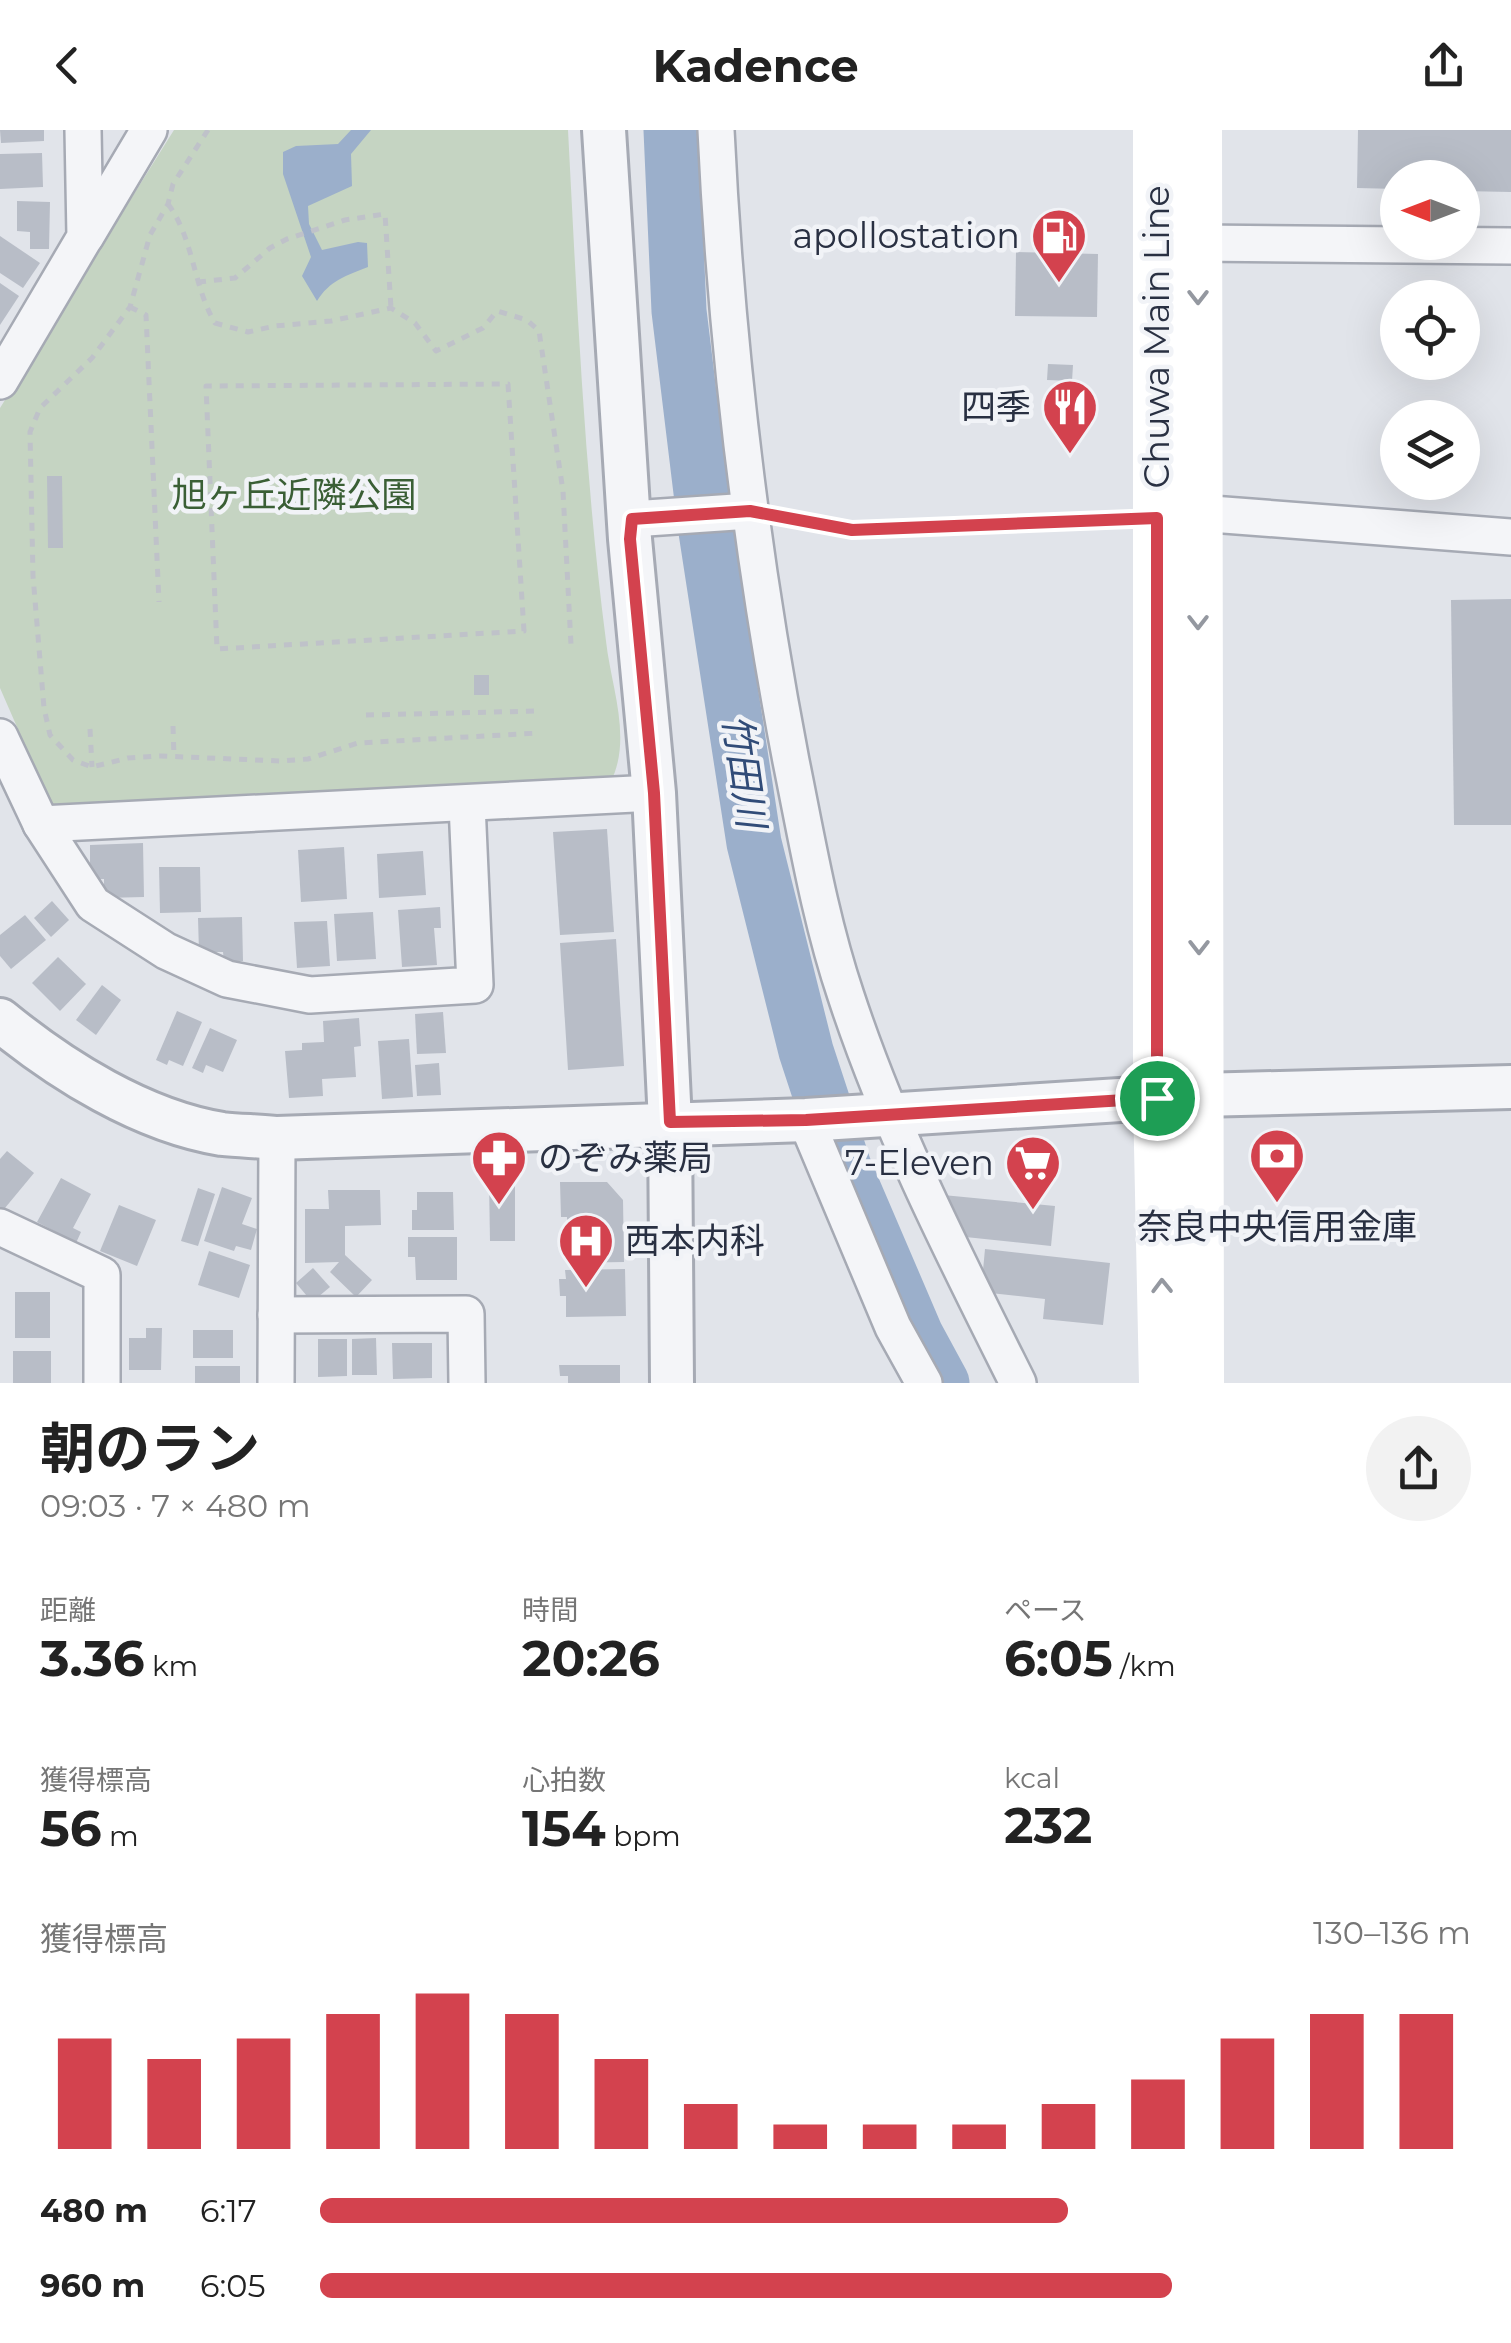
<!DOCTYPE html>
<html lang="ja">
<meta charset="utf-8">
<style>
:root{--surface:#fff;--page:#f2f2f2;--text:#222;--muted:#767676;--accent:#d3424e}
body{margin:0;font-family:Montserrat,"Noto Sans JP",sans-serif;background:var(--page);color:var(--text);height:100vh;display:flex;flex-direction:column;font-size:38px;white-space:nowrap}
*{box-sizing:border-box;margin:0}
p{font-size:32px;color:var(--muted)}
.icon{flex:none;width:55px;height:55px;fill:none;stroke:currentColor;stroke-width:2;stroke-linecap:round;stroke-linejoin:round}
.map{position:relative;height:1253px;overflow:hidden}
.panel{display:flex;flex-direction:column;background:var(--surface);flex:1}
.panel>*{flex:none}
.needle{width:65px;rotate:270deg}
.fabs{position:absolute;left:1380px;top:30px;display:grid;gap:20px}
.fabs a{display:grid;place-items:center;width:100px;height:100px;border-radius:50%;background:var(--surface);box-shadow:0 10px 40px #0002;font-size:50px}
.pin{position:absolute;display:grid;place-items:center;width:85px;height:85px;color:#fff;margin:-42px;border:5px solid #fff;border-radius:50%;box-shadow:0 2px 10px #0007}
.round{display:grid;place-items:center;flex:none;width:105px;height:105px;border-radius:52px;background:var(--page)}
.overview{display:flex;align-items:center;justify-content:space-between;height:170px;padding:0 40px}
h1{font-size:55px;font-weight:700;line-height:75px}
.metrics{display:grid;grid-template-columns:repeat(3,1fr);gap:15px;height:170px;padding:10px 40px}
.metrics div{display:grid;align-content:center}
.metrics b{font-size:50px;font-weight:700}
.metrics small{font-size:28px;font-weight:400}
.metrics p{font-size:28px}
.chart{height:280px;padding:20px 40px}
.chart p{display:flex;justify-content:space-between}
.chart svg{width:100%;height:180px;margin-top:10px;stroke:var(--accent);stroke-width:6}
ul{padding:0 40px;list-style:none;font-size:32px}
li{display:grid;grid-template-columns:160px 120px 1fr;align-items:center;height:75px}
li i{height:25px;border-radius:12px;background:var(--accent)}
header{display:flex;justify-content:space-between;align-items:center;height:130px;padding:0 40px;background:var(--surface);font-size:45px;font-weight:700}
.map>svg:first-child{display:block}
.green{fill:#c5d4c2}
.water{fill:#9bafcb}
.lines{fill:none;stroke-linecap:round;stroke-linejoin:round}
.river{stroke:#9bafcb;stroke-width:55}
.building{fill:#b8bdc7}
.minor-casing{stroke:#a6aab4;stroke-width:40}
.tertiary-casing{stroke:#a6aab4;stroke-width:48}
.path{stroke:#bfc2c9;stroke-width:5;stroke-dasharray:8 8;stroke-linecap:butt}
.minor{stroke:#f4f5f8;stroke-width:35}
.tertiary{stroke:#f4f5f8;stroke-width:42}
.secondary{stroke:#fff;stroke-width:48}
.oneway{stroke:#9498a0}
.route-casing{stroke:#fff;stroke-width:20}
.route{stroke:#d3424e;stroke-width:12}
.labels{text-anchor:middle;stroke-width:9;stroke-linejoin:round;paint-order:stroke}
.poi-label{font-size:35px;fill:#293042;stroke:#f1f3f7;text-anchor:end}
.street-label{font-size:35px;fill:#293042;stroke:#f1f3f7}
.park-label{font-size:35px;fill:#3a5f35;stroke:#f1f3f7}
.water-label{font-size:38px;font-style:italic;fill:#314c78;stroke:#f1f3f7}
</style>
<header><svg class="icon" aria-label="back" viewBox="0 0 24 24"><path d="M15 5l-7 7 7 7"/></svg>Kadence<svg class="icon" aria-label="share" viewBox="0 0 24 24"><path d="M12 15V3M7 8l5-5 5 5M5 13v7h14v-7"/></svg></header>
<div class="map">
<svg width="1511" height="1253" viewBox="0 0 1511 1253">
<rect width="100%" height="100%" fill="#e1e4ea"/>
<!-- green -->
<path class="green" d="M174 0H568C577 171 584 341 606 511 611 557 633 610 610 653L52 677 0 558V278Z"/>
<!-- water -->
<path class="water" d="M351 0H371L351 24 352 56 308 76 309 94 322 120 358 112 367 113 368 137C347 145 329 151 317 171L302 146 311 127 283 44V22L296 16 338 14Z"/>
<g class="lines">
<!-- river -->
<polyline class="river" points="671,0 679,181 705,395 754,713 806,921 844,1037 916,1205 942,1253"/>
</g>
<!-- building -->
<g class="building">
<polygon points="0,0 44,0 44,11 1,13"/>
<polygon points="1358,0 1511,0 1511,62 1462,61 1462,48 1398,48 1398,59 1357,58"/>
<polygon points="42,23 43,57 0,59 0,24"/>
<polygon points="17,71 50,72 49,119 30,119 30,102 17,101"/>
<polygon points="0,106 40,133 23,158 0,143"/>
<polygon points="1016,122 1098,124 1097,187 1015,186"/>
<polygon points="0,153 19,166 0,195"/>
<polygon points="1048,234 1073,235 1072,251 1047,250"/>
<polygon points="47,346 62,346 63,418 48,418"/>
<polygon points="1511,469 1511,695 1454,695 1451,470"/>
<rect x="474" y="545" width="15" height="20"/>
<polygon points="607,699 614,802 560,805 553,702"/>
<polygon points="143,713 144,767 104,768 104,749 90,749 90,715"/>
<polygon points="344,717 347,769 301,772 298,720"/>
<polygon points="423,721 426,765 379,768 377,724"/>
<polygon points="159,737 200,737 201,782 160,783"/>
<polygon points="52,771 69,790 51,807 34,788"/>
<polygon points="440,777 441,798 434,798 437,835 402,837 398,780"/>
<polygon points="373,782 376,829 337,831 334,784"/>
<polygon points="25,785 46,810 11,839 0,826 0,805"/>
<polygon points="242,787 243,831 224,832 223,822 199,822 198,788"/>
<polygon points="327,791 330,836 297,838 294,792"/>
<polygon points="616,809 624,936 568,940 560,813"/>
<polygon points="58,827 86,854 60,881 32,853"/>
<polygon points="102,855 121,870 96,905 76,890"/>
<polygon points="177,881 202,892 183,936 169,930 167,935 156,930"/>
<polygon points="443,882 446,923 417,924 415,884"/>
<polygon points="359,888 361,916 354,917 356,947 322,949 323,966 289,968 285,921 302,920 302,913 324,912 323,891"/>
<polygon points="210,898 237,910 223,942 206,935 203,943 192,938"/>
<polygon points="409,909 413,967 382,969 378,911"/>
<polygon points="439,933 441,965 417,966 415,935"/>
<polygon points="7,1021 34,1043 0,1084 0,1029"/>
<polygon points="61,1048 91,1064 73,1098 81,1102 71,1124 51,1114 56,1102 37,1092"/>
<polygon points="515,1050 515,1111 490,1111 489,1051"/>
<polygon points="560,1052 607,1052 623,1070 624,1132 568,1133 567,1087 561,1087"/>
<polygon points="222,1057 252,1068 242,1094 257,1099 251,1120 236,1116 234,1121 204,1111"/>
<polygon points="198,1058 215,1064 198,1116 181,1111"/>
<polygon points="328,1060 380,1060 381,1095 345,1096 345,1125 372,1150 356,1167 330,1142 339,1132 305,1133 305,1079 329,1079"/>
<polygon points="417,1062 453,1062 454,1100 412,1100 412,1080 417,1080"/>
<polygon points="943,1065 1055,1076 1051,1116 956,1106"/>
<polygon points="119,1075 156,1090 137,1136 100,1121"/>
<polygon points="408,1107 457,1107 457,1150 416,1150 415,1127 408,1127"/>
<polygon points="985,1119 1110,1133 1103,1195 1043,1189 1045,1169 981,1162"/>
<polygon points="209,1121 250,1135 239,1168 198,1155"/>
<polygon points="313,1138 330,1157 312,1172 296,1153"/>
<polygon points="625,1139 626,1186 566,1187 566,1166 560,1166 559,1149 566,1149 565,1140"/>
<rect x="15" y="1162" width="35" height="46"/>
<polygon points="146,1198 162,1198 161,1240 129,1240 129,1208 146,1208"/>
<rect x="193" y="1200" width="40" height="28"/>
<polygon points="376,1208 377,1245 352,1245 352,1209"/>
<polygon points="318,1209 347,1209 347,1246 318,1247"/>
<polygon points="392,1213 432,1213 432,1248 393,1249"/>
<rect x="13" y="1221" width="38" height="32"/>
<polygon points="559,1235 620,1235 620,1253 568,1253 568,1246 560,1246"/>
<rect x="195" y="1236" width="45" height="17"/>
</g>
<g class="lines">
<!-- minor casing -->
<g class="minor-casing">
<g id="minor">
<path d="M716 0C726 211 751 423 791 631 807 710 820 789 846 866 890 1000 955 1127 1018 1253"/>
<polyline points="86,106 149,0"/>
<polyline points="1198,113 1511,116"/>
<polyline points="0,251 85,107 83,0"/>
<polyline points="1198,383 1511,407"/>
<polyline points="632,389 750,381"/>
<polyline points="0,607 41,694 93,774 166,821 227,849 310,865 475,855 467,674"/>
<polyline points="41,694 654,663"/>
<polyline points="806,990 893,1197 924,1253"/>
<polyline points="0,1097 102,1145 102,1253"/>
<polyline points="276,1185 466,1184 467,1253"/>
<polyline points="276,1253 277,1008"/>
</g>
</g>
<!-- tertiary casing -->
<g class="tertiary-casing">
<g id="tertiary">
<polyline points="604,0 630,409 654,663 670,992 672,1253"/>
<path d="M0 890C61 940 142 991 222 1004 240 1006 259 1006 277 1008L806 990 1199 965 1511 957"/>
</g>
</g>
<!-- path -->
<g class="path">
<polyline points="208,0 173,54 168,74 150,105 130,177 92,228 40,278 30,302 33,446 44,578 50,605 73,630 92,637 128,628 161,626 281,631 308,629 358,613 539,603"/>
<path d="M168 74C194 109 193 156 215 193L248 202 275 196 331 191 391 178 415 193 436 221 483 198 497 181 527 190 539 201 563 361 571 515"/>
<polyline points="198,152 235,148 270,118 287,109 345,90 385,84 391,178"/>
<polyline points="130,177 146,185 159,472"/>
<polygon points="508,254 524,501 217,519 206,256"/>
<polyline points="782,387 852,400 1119,389"/>
<polyline points="366,585 539,581"/>
<polyline points="173,596 174,627"/>
<polyline points="90,599 92,637"/>
</g>
<!-- minor -->
<use href="#minor" class="minor"/>
<!-- tertiary -->
<use href="#tertiary" class="tertiary"/>
<!-- secondary -->
<g class="secondary">
<polyline points="1157,0 1157,969 1163,1253"/>
<polyline points="1198,0 1200,1253"/>
</g>
</g>
<!-- one-way arrows -->
<defs><path id="oneway-chevron" d="M-2-3.5L2.5 0L-2 3.5" fill="none" stroke-width="1.6" stroke-linecap="round" stroke-linejoin="round" transform="scale(2.5)"/></defs>
<g class="oneway">
<use href="#oneway-chevron" transform="translate(1198 167) rotate(90)"/>
<use href="#oneway-chevron" transform="translate(1198 492) rotate(90)"/>
<use href="#oneway-chevron" transform="translate(1199 817) rotate(90)"/>
<use href="#oneway-chevron" transform="translate(1162 1156) rotate(-91)"/>
</g>
<g class="lines">
<!-- route casing -->
<g class="route-casing">
<polygon id="route" points="750,381 852,400 1157,388 1157,968 806,990 670,992 654,663 630,409 632,389"/>
</g>
<!-- route -->
<use href="#route" class="route"/>
</g>
<!-- icons -->
<defs>
<g id="fuel-pin" transform="scale(2.875)"><path d="M0 17L-7.5 6A9.5 9.5 0 1 1 7.5 6Z" fill="#d3424e" stroke="#f1f3f7"/><path d="M-5.5-6h7V0h2V4h1.3V-2.5L3-4.5l.8-.8L6-3V5H2.5V1h-1V6h-7ZM-4.2-4.7v3.2H.2V-4.7Z" fill="#fff"/></g>
<g id="restaurant-pin" transform="scale(2.875)"><path d="M0 17L-7.5 6A9.5 9.5 0 1 1 7.5 6Z" fill="#d3424e" stroke="#f1f3f7"/><path d="M-5-6h1v4h1v-4h1v4h1v-4h1v5L-1.5 .5V6h-2V.5L-5-1ZM5-6V6H3V1.5H1.5Q1.5-4 5-6Z" fill="#fff"/></g>
<g id="bank-pin" transform="scale(2.875)"><path d="M0 17L-7.5 6A9.5 9.5 0 1 1 7.5 6Z" fill="#d3424e" stroke="#f1f3f7"/><path d="M-6-4H6V4H-6ZM0-2.3a2.3 2.3 0 1 0 0 4.6a2.3 2.3 0 1 0 0-4.6Z" fill="#fff"/></g>
<g id="pharmacy-pin" transform="scale(2.875)"><path d="M0 17L-7.5 6A9.5 9.5 0 1 1 7.5 6Z" fill="#d3424e" stroke="#f1f3f7"/><path d="M-2-6h4v4h4v4h-4v4h-4v-4h-4v-4h4Z" fill="#fff"/></g>
<g id="supermarket-pin" transform="scale(2.875)"><path d="M0 17L-7.5 6A9.5 9.5 0 1 1 7.5 6Z" fill="#d3424e" stroke="#f1f3f7"/><path d="M-6-5.5h2.5l.6 2H6L4.5 2H-2.5L-4.4-4H-6ZM-1.5 3.2a1.3 1.3 0 1 0 .1 0ZM3 3.2a1.3 1.3 0 1 0 .1 0Z" fill="#fff"/></g>
<g id="hospital-pin" transform="scale(2.875)"><path d="M0 17L-7.5 6A9.5 9.5 0 1 1 7.5 6Z" fill="#d3424e" stroke="#f1f3f7"/><path d="M-5-5h3v3.5h4V-5h3V5h-3V1.5h-4V5h-3Z" fill="#fff"/></g>
</defs>
<g fill-rule="evenodd">
<use href="#fuel-pin" x="1059" y="106"/>
<use href="#restaurant-pin" x="1070" y="277"/>
<use href="#bank-pin" x="1277" y="1026"/>
<use href="#pharmacy-pin" x="499" y="1028"/>
<use href="#supermarket-pin" x="1033" y="1033"/>
<use href="#hospital-pin" x="586" y="1111"/>
</g>
<g class="labels">
<!-- poi labels -->
<g class="poi-label">
<text x="1020" y="118">apollostation</text>
<text x="1031" y="289">四季</text>
<text x="538" y="1040" text-anchor="start">のぞみ薬局</text>
<text x="994" y="1045">7-Eleven</text>
<text x="1277" y="1109" text-anchor="middle">奈良中央信用金庫</text>
<text x="625" y="1123" text-anchor="start">西本内科</text>
</g>
<!-- street labels -->
<g class="street-label">
<text transform="translate(1157 207) rotate(-90)" y="12">Chuwa Main Line</text>
</g>
<!-- park labels -->
<g class="park-label">
<text x="294" y="377">旭ヶ丘近隣公園</text>
</g>
<!-- water labels -->
<g class="water-label">
<text transform="translate(744 641) rotate(82)" y="13">竹田川</text>
</g>
</g>
</svg>
<div class="fabs">
<a><svg class="needle" viewBox="-14 -14 28 28"><path d="M0-13l5 13h-10z" fill="#e53935"/><path d="M0 13l5-13h-10z" fill="#767676"/></svg></a>
<a><svg class="icon" aria-label="locate" viewBox="0 0 24 24"><circle cx="12" cy="12" r="6"/><path d="M12 2v4M12 18v4M2 12h4M18 12h4"/></svg></a>
<a><svg class="icon" aria-label="layers" viewBox="0 0 24 24"><path d="M12 4l9 5-9 5-9-5zM3 14l9 5 9-5"/></svg></a>
</div>
<div class="pin" style="left:1157px;top:968px;background:#1e9e55"><svg class="icon" aria-label="arrive" viewBox="0 0 24 24"><path d="M6 21V4h12l-3 4 3 4H6"/></svg></div>
</div>
<section class="panel">
<div class="overview"><div><h1>朝のラン</h1><p>09:03 · 7 × 480 m</p></div><a class="round"><svg class="icon" aria-label="share" viewBox="0 0 24 24"><path d="M12 15V3M7 8l5-5 5 5M5 13v7h14v-7"/></svg></a></div>
<div class="metrics">
<div><p>距離</p><b>3.36<small> km</small></b></div>
<div><p>時間</p><b>20:26</b></div>
<div><p>ペース</p><b>6:05<small> /km</small></b></div>
</div>
<div class="metrics">
<div><p>獲得標高</p><b>56<small> m</small></b></div>
<div><p>心拍数</p><b>154<small> bpm</small></b></div>
<div><p>kcal</p><b>232</b></div>
</div>
<div class="chart"><p><span>獲得標高</span>130–136 m</p>
<svg viewBox="0 0 160 44" preserveAspectRatio="none"><path d="M5 44V17M15 44V22M25 44V17M35 44V11M45 44V6M55 44V11M65 44V22M75 44V33M85 44V38M95 44V38M105 44V38M115 44V33M125 44V27M135 44V17M145 44V11M155 44V11"/></svg>
</div>
<ul>
<li><b>480 m</b>6:17<i style="width:65%"></i></li>
<li><b>960 m</b>6:05<i style="width:74%"></i></li>
</ul>
</section>
